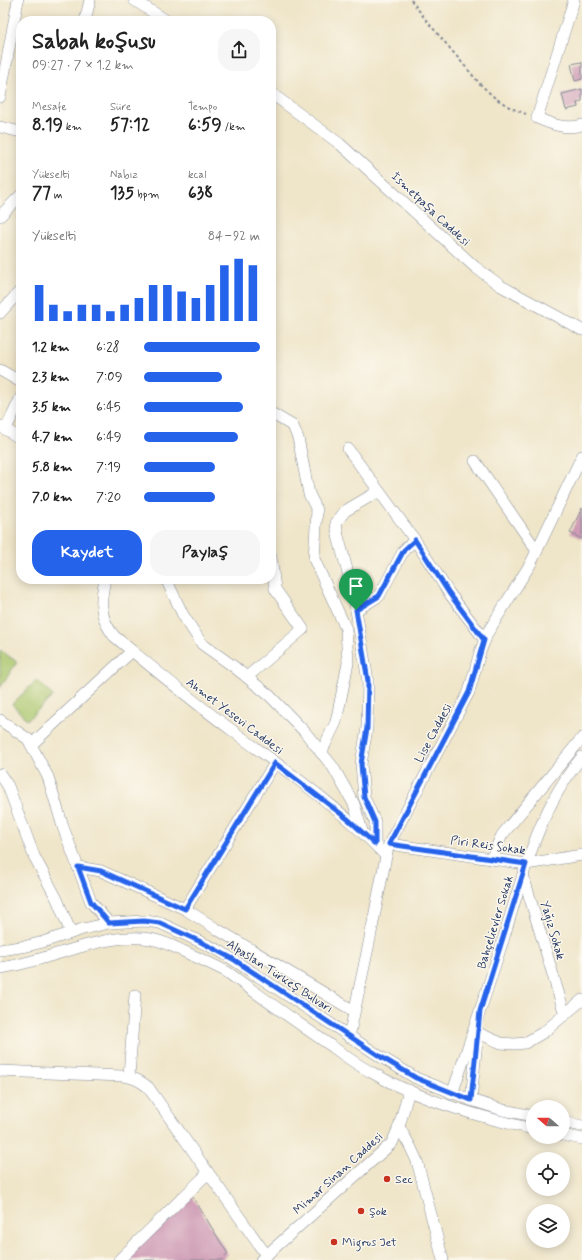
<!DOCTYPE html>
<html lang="tr">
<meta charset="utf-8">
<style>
:root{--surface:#fff;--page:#f6f6f6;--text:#222;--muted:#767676;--accent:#2563eb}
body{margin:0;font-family:Mynerve,sans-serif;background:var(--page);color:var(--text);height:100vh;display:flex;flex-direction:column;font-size:15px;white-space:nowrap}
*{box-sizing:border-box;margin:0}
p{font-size:13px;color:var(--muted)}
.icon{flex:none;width:22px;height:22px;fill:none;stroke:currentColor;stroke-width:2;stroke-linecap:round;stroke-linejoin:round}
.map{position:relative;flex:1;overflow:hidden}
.details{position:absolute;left:16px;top:16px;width:260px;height:568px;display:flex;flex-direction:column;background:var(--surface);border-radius:16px;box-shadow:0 2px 10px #0003}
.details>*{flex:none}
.needle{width:26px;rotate:290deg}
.buttons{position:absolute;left:526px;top:1100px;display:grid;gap:8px}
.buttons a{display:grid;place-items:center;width:44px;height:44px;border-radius:50%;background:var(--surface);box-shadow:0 2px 10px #0003;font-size:20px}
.pin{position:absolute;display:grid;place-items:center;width:34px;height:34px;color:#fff;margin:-41px -17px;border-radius:50% 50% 50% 0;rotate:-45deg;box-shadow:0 0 4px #0007}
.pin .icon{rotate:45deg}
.round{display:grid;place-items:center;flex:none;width:42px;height:42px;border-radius:16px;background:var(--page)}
.headline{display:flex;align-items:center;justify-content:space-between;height:68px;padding:0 16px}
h1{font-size:22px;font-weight:800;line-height:30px}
.metrics{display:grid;grid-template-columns:repeat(3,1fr);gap:6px;height:68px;padding:4px 16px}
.metrics div{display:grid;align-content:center}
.metrics b{font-size:17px;font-weight:800}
.metrics small{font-size:11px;font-weight:400}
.metrics p{font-size:11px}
.chart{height:112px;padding:8px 16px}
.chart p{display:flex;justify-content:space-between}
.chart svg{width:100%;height:72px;margin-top:4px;stroke:var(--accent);stroke-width:6}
.cta{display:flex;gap:8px;margin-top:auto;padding:8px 16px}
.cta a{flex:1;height:46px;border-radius:16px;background:var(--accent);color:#fff;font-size:16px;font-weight:800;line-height:46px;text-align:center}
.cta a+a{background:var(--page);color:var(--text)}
ul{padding:0 16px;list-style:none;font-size:13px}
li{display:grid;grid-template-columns:64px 48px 1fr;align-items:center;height:30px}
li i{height:10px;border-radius:5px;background:var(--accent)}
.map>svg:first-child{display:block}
.green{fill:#aac66c;stroke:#627a65}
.building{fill:#cd99b4}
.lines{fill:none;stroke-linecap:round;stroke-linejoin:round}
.minor-casing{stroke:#858a94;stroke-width:12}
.path{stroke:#858a94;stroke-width:2;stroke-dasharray:3 3;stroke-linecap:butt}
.minor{stroke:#fff;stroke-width:11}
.route-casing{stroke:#fff;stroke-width:8}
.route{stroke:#2563eb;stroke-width:5}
.poi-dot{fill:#c8321e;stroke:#fbf7ec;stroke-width:1.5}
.labels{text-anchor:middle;stroke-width:3;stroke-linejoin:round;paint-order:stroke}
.street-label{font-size:12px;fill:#1b2f5e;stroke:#fbf7ec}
.poi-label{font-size:12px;fill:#1b2f5e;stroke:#fbf7ec;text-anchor:start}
</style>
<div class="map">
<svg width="582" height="1260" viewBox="0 0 582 1260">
<rect width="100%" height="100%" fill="#fbf7ec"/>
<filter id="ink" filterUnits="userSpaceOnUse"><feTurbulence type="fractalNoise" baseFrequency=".025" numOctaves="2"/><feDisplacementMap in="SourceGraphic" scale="8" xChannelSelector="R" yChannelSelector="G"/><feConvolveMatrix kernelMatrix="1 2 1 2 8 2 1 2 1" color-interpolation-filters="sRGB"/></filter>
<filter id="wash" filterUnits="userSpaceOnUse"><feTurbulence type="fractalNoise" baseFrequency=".012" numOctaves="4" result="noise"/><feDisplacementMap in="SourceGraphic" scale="16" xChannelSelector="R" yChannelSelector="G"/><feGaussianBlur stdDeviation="0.9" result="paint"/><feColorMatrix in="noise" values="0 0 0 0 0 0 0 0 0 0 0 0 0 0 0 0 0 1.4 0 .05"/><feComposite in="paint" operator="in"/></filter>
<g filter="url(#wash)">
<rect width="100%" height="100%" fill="#efe5c9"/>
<!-- green -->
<g class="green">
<polygon points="0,650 17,662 0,688"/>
<polygon points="37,680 53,696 27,720 12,704"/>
</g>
<g id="blocks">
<!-- building -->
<g class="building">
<polygon points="582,62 582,79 575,81 571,64"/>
<polygon points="582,89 582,101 577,103 578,107 566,110 562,94"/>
<polygon points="582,508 582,539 570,533"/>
<polygon points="191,1194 228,1254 222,1260 123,1260"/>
</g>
</g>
</g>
<g filter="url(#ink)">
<use href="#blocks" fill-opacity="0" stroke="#858a94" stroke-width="1"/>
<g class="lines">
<!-- minor casing -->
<g class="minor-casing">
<g id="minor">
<polyline points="134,0 167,21"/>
<path d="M574 0 537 118C551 124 566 130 582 125"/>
<polyline points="85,21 90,0"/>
<polyline points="271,93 340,144 475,267 501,286 582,330"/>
<polyline points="0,97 18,0"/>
<polyline points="0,127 21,132"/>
<polyline points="0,216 21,195"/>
<polyline points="0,313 21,290"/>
<polyline points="0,370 21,382"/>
<polyline points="271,413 293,426 298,438 309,494 317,510 314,559 346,629 348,663 336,722 321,753"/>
<polyline points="0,426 21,439"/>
<polyline points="6,429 21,397"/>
<polyline points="348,449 415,540 449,593 485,640"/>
<polyline points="475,461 537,551"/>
<path d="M105 579C100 602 99 617 114 636 153 668 192 701 233 731 285 770 341 808 386 856"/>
<polyline points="166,579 183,615 202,644 233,666 270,696 304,731 333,767 354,804 362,831"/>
<polyline points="356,610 379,596 404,550 415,540"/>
<polyline points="247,677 303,629 275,589 271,557"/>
<polyline points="0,720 28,739 48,777 63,827 91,902 109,923"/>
<polyline points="31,745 132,651"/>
<polyline points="0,774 8,786 34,856 57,899 71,933"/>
<polyline points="375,844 375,822 364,797 361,764 367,728 368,681 353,592 338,536 336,523 345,511 379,491"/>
<polyline points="389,844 526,864 582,855"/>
<polyline points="491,859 502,835 582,738"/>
<polyline points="78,867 101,871 185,909 215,928 354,1011"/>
<polyline points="523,875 565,1015"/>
<polyline points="185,909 275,763"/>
<polyline points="0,950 27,946 43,942 83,929 109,923 145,921 160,923 220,951 381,1057 416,1078 471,1100 503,1110 533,1116"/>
<path d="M0 968C49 962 102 931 151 939 162 941 173 946 183 951 198 958 212 964 227 972 262 997 297 1023 333 1047 345 1056 357 1065 371 1072 419 1100 479 1117 533 1129"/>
<polyline points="478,1033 501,1043 515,1044 525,1043 544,1032 582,1000"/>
<polyline points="349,1037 369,943 386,856 389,844 469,692 480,652 488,632 531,563 582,456"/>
<path d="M0 1071 122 1076C133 1077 139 1080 148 1087L266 1255"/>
<polyline points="129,1076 135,995"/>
<path d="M452 1094C470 1042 487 990 504 937 523 875 539 808 582 757"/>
<polyline points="471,1100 478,1031"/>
<polyline points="563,1122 582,1126"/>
<polyline points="399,1127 410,1146 417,1161 443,1260"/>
<polyline points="563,1135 582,1139"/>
<polyline points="119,1260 208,1173"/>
<polyline points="261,1260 392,1143 399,1127 409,1090"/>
</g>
</g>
<!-- path -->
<polyline class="path" points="411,0 426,20 480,84 495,98 511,108 526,114"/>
<!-- minor -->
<use href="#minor" class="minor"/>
</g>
</g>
<g class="lines" filter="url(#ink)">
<!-- route casing -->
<g class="route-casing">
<polygon id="route" points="415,540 449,593 484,640 469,692 389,844 526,864 480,1011 471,1100 416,1078 381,1057 233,959 201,942 160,923 144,921 109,923 91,902 78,867 101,871 185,909 275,763 349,820 375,844 375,822 364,797 361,764 367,728 368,681 356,610 379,596 404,550"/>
</g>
<!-- route -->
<use href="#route" class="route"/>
</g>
<!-- markers -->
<g class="poi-dot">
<circle cx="387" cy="1179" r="4"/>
<circle cx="361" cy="1211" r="4"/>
<circle cx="334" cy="1242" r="4"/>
</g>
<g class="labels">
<!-- street labels -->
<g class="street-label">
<text transform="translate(431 209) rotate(43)" y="4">İsmetpaşa Caddesi</text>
<text transform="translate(235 716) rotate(37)" y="4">Ahmet Yesevi Caddesi</text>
<text transform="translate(433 733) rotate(-62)" y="4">Lise Caddesi</text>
<text transform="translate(488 845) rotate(8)" y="4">Piri Reis Sokak</text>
<text transform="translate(495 922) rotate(-73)" y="4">Bahçelievler Sokak</text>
<text transform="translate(553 930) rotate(74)" y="4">Yağız Sokak</text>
<text transform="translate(280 976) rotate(33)" y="4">Alpaslan Türkeş Bulvarı</text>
<text transform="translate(338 1173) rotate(-42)" y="4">Mimar Sinan Caddesi</text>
</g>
<!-- poi labels -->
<g class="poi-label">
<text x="395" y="1183">Sec</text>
<text x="369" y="1215">Şok</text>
<text x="342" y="1246">Migros Jet</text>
</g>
</g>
</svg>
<div class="buttons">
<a><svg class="needle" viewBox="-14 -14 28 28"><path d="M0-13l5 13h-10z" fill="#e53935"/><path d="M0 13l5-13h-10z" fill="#767676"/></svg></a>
<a><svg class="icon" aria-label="locate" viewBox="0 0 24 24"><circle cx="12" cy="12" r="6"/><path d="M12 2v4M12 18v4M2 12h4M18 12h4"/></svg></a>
<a><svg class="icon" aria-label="layers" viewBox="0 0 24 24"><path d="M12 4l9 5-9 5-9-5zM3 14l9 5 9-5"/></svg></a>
</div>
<div class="pin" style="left:356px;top:610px;background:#1e9e55"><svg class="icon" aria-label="arrive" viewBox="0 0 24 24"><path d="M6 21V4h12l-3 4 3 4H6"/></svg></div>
<section class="details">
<div class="headline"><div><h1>Sabah koşusu</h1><p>09:27 · 7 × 1.2 km</p></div><a class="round"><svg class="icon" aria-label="share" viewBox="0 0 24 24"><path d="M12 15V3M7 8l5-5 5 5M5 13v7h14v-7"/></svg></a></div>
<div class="metrics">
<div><p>Mesafe</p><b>8.19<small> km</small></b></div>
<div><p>Süre</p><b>57:12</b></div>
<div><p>Tempo</p><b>6:59<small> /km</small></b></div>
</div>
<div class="metrics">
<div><p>Yükselti</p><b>77<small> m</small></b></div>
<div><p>Nabız</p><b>135<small> bpm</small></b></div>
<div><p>kcal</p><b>638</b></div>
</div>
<div class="chart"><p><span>Yükselti</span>84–92 m</p>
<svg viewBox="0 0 160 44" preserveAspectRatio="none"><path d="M5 44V22M15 44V34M25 44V38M35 44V34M45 44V34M55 44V38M65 44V34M75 44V30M85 44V22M95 44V22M105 44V26M115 44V30M125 44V22M135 44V10M145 44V6M155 44V10"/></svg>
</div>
<ul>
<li><b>1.2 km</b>6:28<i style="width:100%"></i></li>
<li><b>2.3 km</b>7:09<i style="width:67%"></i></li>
<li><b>3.5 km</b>6:45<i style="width:85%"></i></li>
<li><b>4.7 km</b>6:49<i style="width:81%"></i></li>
<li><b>5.8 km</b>7:19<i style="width:61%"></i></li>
<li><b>7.0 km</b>7:20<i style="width:61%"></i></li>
</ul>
<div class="cta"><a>Kaydet</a><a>Paylaş</a></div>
</section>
</div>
